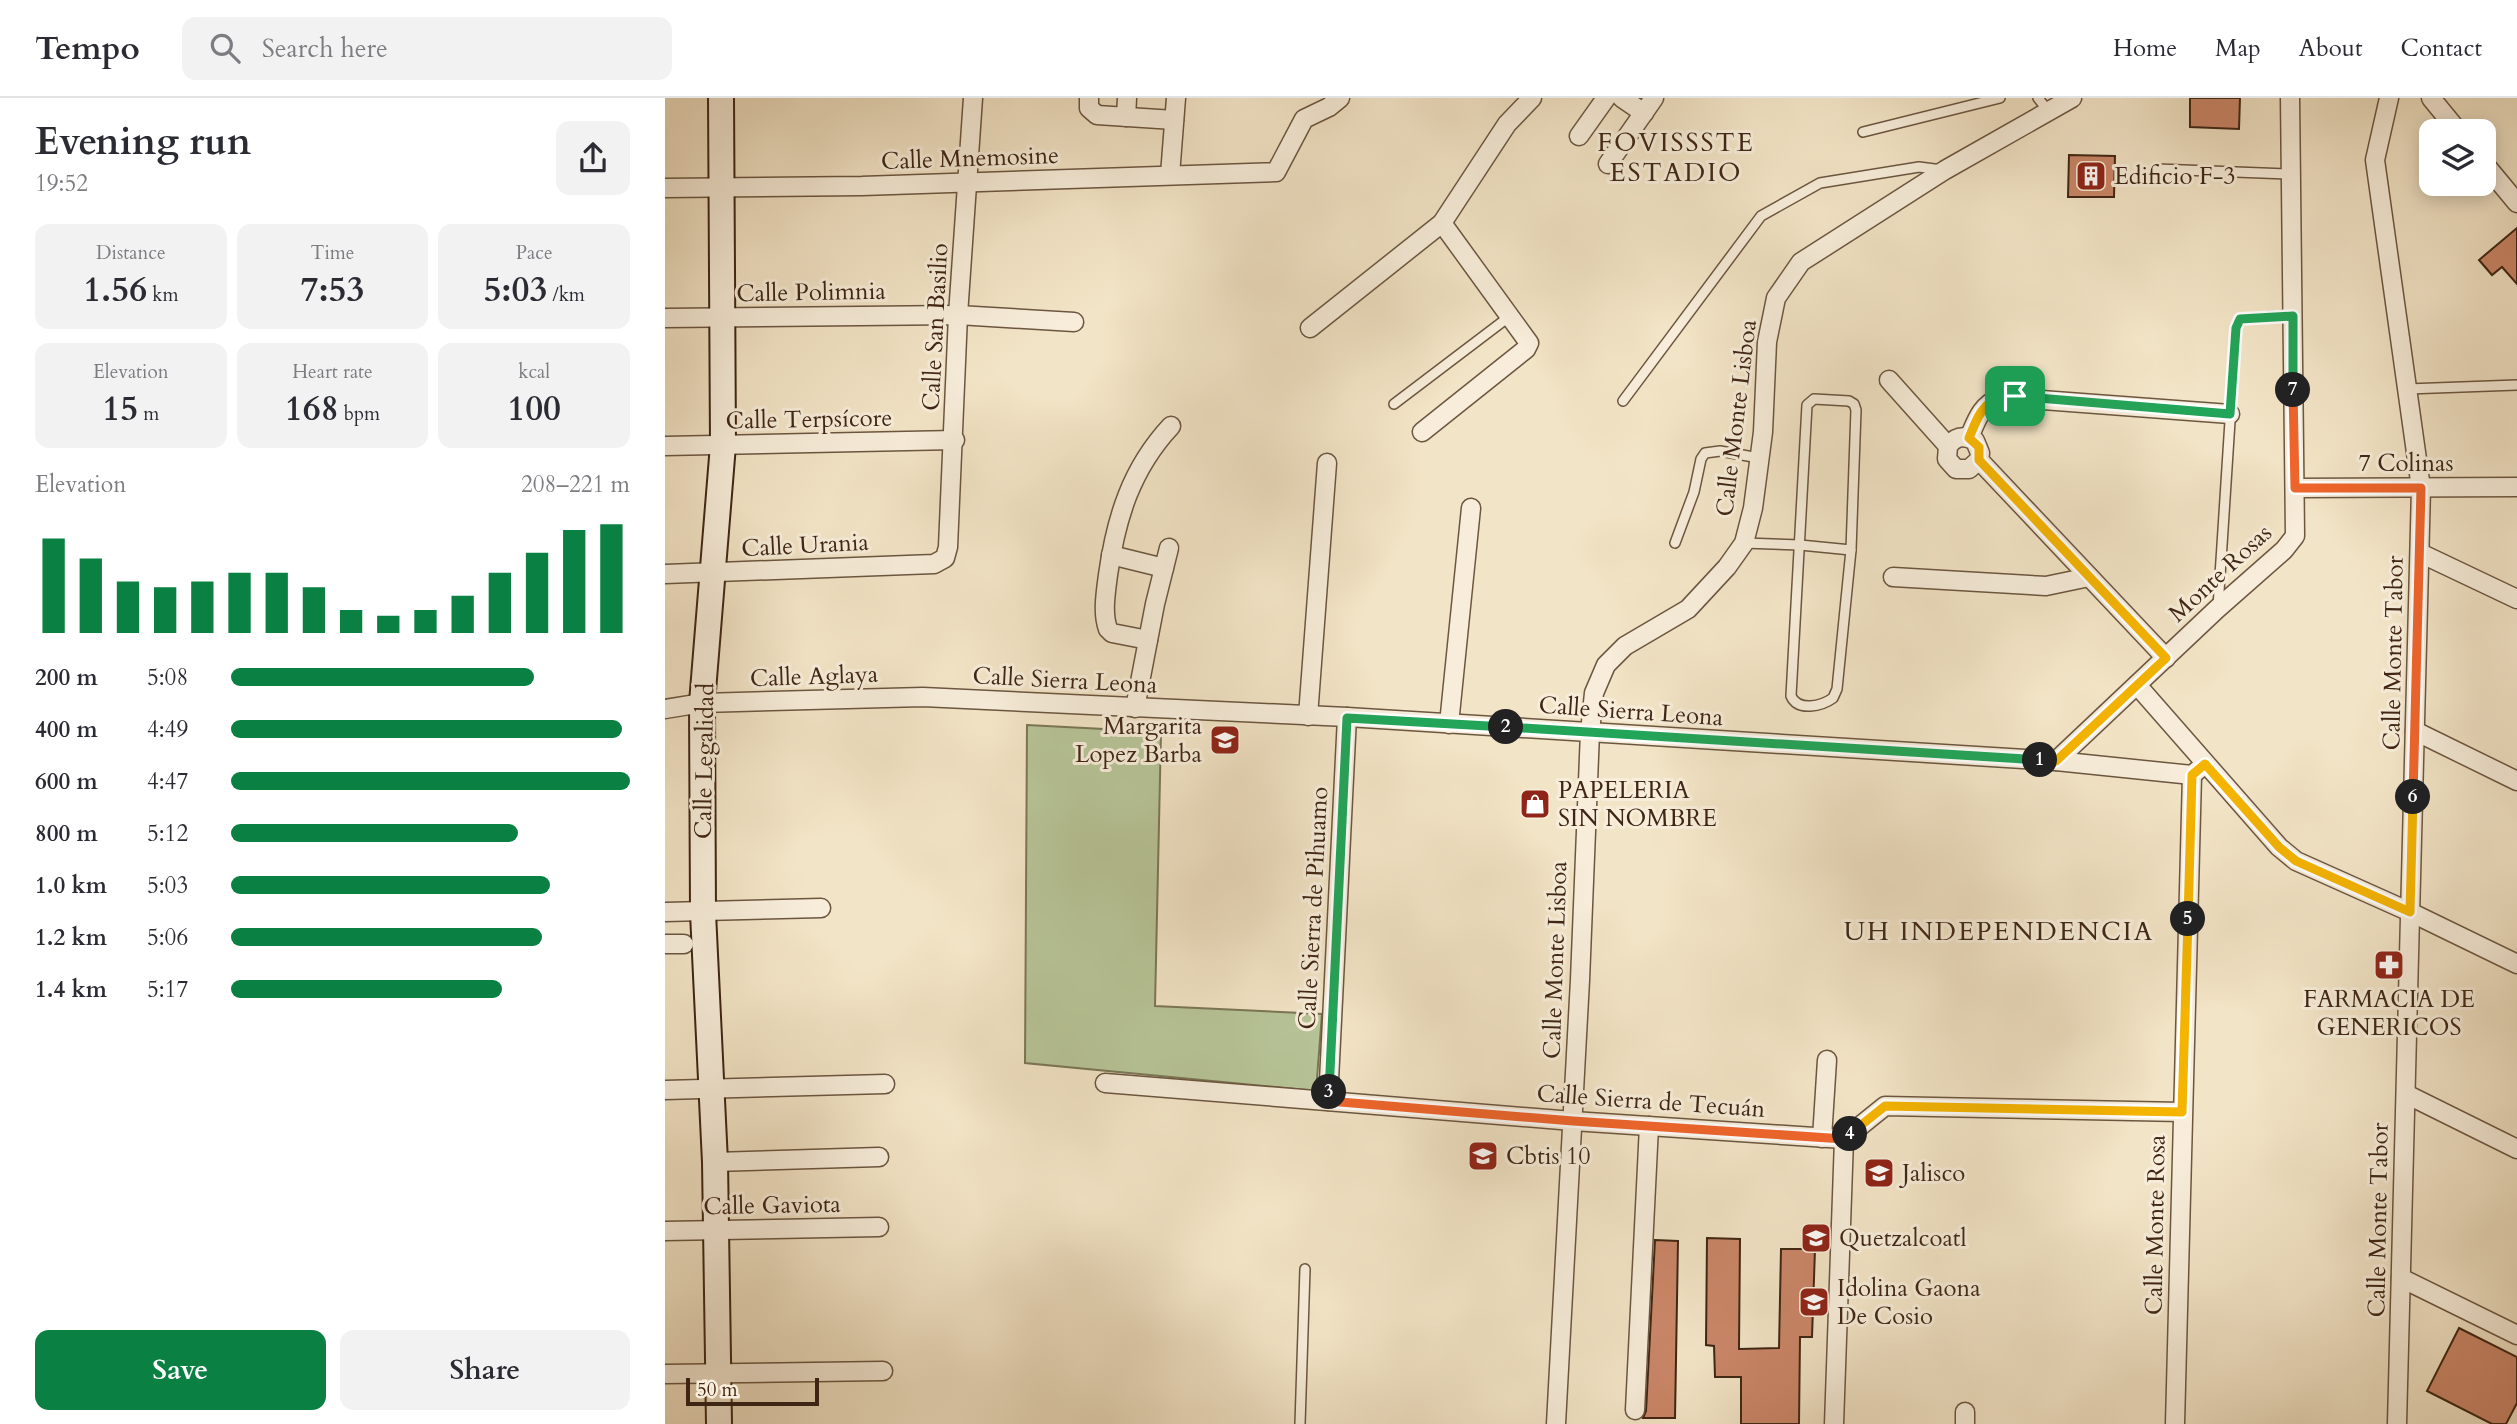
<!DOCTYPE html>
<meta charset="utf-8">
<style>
:root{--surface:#fff;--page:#f2f2f3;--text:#2b2b33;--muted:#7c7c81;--line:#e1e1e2;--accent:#0b8043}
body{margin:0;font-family:Cardo,serif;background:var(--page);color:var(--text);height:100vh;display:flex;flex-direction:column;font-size:26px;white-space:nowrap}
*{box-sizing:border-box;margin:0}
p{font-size:23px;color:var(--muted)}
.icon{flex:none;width:38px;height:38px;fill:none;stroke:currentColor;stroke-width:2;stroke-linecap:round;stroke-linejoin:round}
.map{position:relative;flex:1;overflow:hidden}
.details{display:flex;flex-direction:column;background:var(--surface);width:665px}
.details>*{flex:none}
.buttons{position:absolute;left:1754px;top:21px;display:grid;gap:14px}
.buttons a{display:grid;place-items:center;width:77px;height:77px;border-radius:14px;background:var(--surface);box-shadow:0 4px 18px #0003;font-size:35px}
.scale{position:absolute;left:21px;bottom:18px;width:133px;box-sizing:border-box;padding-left:7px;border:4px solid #3f2614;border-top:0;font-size:19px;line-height:24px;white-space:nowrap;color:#3f2614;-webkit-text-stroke:5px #f7edda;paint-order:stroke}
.pin{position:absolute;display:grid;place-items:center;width:60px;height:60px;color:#fff;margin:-30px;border-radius:14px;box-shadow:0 4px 10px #0006}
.km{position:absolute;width:35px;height:35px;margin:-18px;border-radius:50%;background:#222;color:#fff;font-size:19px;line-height:35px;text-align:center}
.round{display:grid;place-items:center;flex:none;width:74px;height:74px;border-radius:14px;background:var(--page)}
.headline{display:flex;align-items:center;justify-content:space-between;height:119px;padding:0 35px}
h1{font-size:38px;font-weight:700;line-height:52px}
.stats{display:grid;grid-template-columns:repeat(3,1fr);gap:10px;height:119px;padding:7px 35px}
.stats div{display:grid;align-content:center;border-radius:14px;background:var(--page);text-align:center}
.stats b{font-size:35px;font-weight:700}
.stats small{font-size:19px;font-weight:400}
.stats p{font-size:19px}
.chart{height:196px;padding:14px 35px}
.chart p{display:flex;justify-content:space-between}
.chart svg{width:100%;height:126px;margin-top:7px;stroke:var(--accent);stroke-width:6}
.primary-button{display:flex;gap:14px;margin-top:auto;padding:14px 35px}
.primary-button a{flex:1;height:80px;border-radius:14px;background:var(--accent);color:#fff;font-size:28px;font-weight:700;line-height:80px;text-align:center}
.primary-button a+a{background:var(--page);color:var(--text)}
ul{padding:0 35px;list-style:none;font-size:23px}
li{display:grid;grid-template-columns:112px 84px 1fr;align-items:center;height:52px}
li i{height:18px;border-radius:9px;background:var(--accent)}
header{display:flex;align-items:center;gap:42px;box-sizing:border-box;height:98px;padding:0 35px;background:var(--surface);border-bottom:2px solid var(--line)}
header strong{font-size:33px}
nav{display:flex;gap:38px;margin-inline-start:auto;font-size:24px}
.search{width:490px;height:63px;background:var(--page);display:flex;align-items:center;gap:18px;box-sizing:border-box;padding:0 24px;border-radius:14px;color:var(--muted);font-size:26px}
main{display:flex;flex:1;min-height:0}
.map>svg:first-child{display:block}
.green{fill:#b7c598;stroke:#7b7656;stroke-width:2}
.building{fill:#ca8668;stroke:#3f2614;stroke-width:2}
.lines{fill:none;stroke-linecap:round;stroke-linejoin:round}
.lane-casing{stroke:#6c5640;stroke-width:12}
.street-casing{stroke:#6c5640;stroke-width:21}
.secondary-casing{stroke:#3f2614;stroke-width:28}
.lane{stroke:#f7edda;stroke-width:9}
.street{stroke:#f7edda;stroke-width:18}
.secondary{stroke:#f7edda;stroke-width:24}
.split-1-casing{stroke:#fff;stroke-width:14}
.split-2-casing{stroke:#fff;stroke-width:14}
.split-3-casing{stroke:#fff;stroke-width:14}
.split-4-casing{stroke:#fff;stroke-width:14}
.split-5-casing{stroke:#fff;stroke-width:14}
.split-6-casing{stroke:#fff;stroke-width:14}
.split-7-casing{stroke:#fff;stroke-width:14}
.split-8-casing{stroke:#fff;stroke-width:14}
.split-1{stroke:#f5b400;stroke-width:9}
.split-2{stroke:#22a559;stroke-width:9}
.split-3{stroke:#22a559;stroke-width:9}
.split-4{stroke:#f0652b;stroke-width:9}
.split-5{stroke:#f5b400;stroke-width:9}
.split-6{stroke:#f5b400;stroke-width:9}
.split-7{stroke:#f0652b;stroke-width:9}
.split-8{stroke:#22a559;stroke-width:9}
.labels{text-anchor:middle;stroke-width:6;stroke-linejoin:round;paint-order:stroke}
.street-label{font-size:24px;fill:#3f2614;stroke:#f7edda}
.poi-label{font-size:24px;fill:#3f2614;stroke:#f7edda;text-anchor:start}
.neighbourhood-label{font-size:26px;letter-spacing:2px;fill:#3f2614;stroke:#f7edda}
</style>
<header>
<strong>Tempo</strong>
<div class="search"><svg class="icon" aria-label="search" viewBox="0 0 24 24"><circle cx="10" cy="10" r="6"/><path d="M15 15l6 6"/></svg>Search here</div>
<nav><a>Home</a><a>Map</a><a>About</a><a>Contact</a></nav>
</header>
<main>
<section class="details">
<div class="headline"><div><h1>Evening run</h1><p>19:52</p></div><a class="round"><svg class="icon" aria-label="share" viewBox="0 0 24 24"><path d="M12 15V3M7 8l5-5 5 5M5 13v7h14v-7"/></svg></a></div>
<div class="stats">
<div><p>Distance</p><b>1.56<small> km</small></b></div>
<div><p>Time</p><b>7:53</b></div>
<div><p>Pace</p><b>5:03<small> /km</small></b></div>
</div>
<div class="stats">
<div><p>Elevation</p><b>15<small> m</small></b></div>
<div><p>Heart rate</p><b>168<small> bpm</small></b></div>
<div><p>kcal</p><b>100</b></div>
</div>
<div class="chart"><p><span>Elevation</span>208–221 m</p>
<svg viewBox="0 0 160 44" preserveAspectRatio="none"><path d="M5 44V11M15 44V18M25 44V26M35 44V28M45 44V26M55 44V23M65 44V23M75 44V28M85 44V36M95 44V38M105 44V36M115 44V31M125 44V23M135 44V16M145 44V8M155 44V6"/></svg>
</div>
<ul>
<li><b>200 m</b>5:08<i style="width:76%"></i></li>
<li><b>400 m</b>4:49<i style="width:98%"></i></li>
<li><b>600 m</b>4:47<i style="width:100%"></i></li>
<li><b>800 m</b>5:12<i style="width:72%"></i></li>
<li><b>1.0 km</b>5:03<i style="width:80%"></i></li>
<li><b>1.2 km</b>5:06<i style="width:78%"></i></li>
<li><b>1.4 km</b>5:17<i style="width:68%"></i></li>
</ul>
<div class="primary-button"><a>Save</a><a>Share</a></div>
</section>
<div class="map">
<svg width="1852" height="1326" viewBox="0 0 1852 1326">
<rect width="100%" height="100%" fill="#f2e4c6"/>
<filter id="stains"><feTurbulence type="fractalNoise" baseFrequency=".00286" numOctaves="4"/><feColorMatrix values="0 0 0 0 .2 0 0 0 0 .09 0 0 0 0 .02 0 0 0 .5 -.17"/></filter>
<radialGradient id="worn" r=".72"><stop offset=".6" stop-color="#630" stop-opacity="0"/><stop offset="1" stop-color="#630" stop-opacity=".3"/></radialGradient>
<!-- green -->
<polygon class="green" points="362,627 496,634 490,908 657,916 651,993 360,965"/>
<!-- building -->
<g class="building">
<polygon points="1525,0 1575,0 1574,31 1525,29"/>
<polygon points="1404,57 1450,58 1449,99 1403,99"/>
<polygon points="1852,130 1852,186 1837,169 1827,177 1814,162"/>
<polygon points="1042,1140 1075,1141 1074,1251 1114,1250 1116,1151 1150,1151 1147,1239 1135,1239 1134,1326 1076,1326 1076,1279 1050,1279 1049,1248 1041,1247"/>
<polygon points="990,1142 1013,1143 1010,1320 978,1320 981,1313"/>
<polygon points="1794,1230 1852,1259 1852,1305 1841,1326 1827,1326 1762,1293"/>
</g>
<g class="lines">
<!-- lane casing -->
<g class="lane-casing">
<g id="lane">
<polyline points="1373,0 1384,14"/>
<polyline points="1198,34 1335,0"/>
<polyline points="1492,71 1626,76"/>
<polyline points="1742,291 1852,287"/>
<path d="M1149 301 1184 303 1189 306 1191 312 1186 452 1172 591 1168 600C1157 608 1133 614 1126 598L1142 307Z"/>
<polyline points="958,303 1096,118 1155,85 1254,69 1277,72"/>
<polyline points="729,306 845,218"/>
<polyline points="1010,445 1029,394 1036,361 1040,355 1055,353 1094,360"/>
<polyline points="1079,445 1135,447 1186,452"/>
<polyline points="1553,509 1571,230 1575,221 1628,217"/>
<polyline points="635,1326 640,1171"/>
</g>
</g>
<!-- street casing -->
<g class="street-casing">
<g id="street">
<polyline points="424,0 424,10 432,17 509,22"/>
<polyline points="957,0 979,15"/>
<polyline points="1724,0 1710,62 1756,390 1732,1326"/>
<polyline points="1766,0 1793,33"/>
<polyline points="461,19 462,0"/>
<polyline points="914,38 941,0"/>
<polyline points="1818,64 1852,105"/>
<polyline points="943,66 989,0"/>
<polyline points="505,77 511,0"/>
<polyline points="0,90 197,88 611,74 639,21 664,9 675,0"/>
<polyline points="0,220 293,217 409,224"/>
<polyline points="645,230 777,125 842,26 867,0"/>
<polyline points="1224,282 1283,348"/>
<polyline points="757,334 861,251 864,245 777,125"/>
<path d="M1304 340C1312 321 1316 307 1336 299L1565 316"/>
<polyline points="0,348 290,342"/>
<path d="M1314 362 1304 371H1291L1282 361 1283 348C1291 338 1299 337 1310 343L1315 355 1314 362 1501 560"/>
<polyline points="1630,390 1852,389"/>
<polyline points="1755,455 1852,501"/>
<polyline points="446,457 499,470"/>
<polyline points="0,476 269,466 280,460 283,449 293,217 308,0"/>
<polyline points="1228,479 1381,488 1424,479"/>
<path d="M483 542 447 535 443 531C437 515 441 493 443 477 451 420 466 371 506 328"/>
<polyline points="1472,587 1614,749 1631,763 1745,814 1852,866"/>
<polyline points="470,610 490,506 504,450"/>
<polyline points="0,611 37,605 258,599 682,619 1391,663 1527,677 1540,666"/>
<polyline points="643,618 662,365"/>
<polyline points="784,626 806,410"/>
<polyline points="1750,633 1852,683"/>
<polyline points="1391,663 1552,511 1619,452 1630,438 1625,0"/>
<polyline points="0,814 156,810"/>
<polyline points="0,846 19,846"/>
<polyline points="440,985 908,1023 1179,1041 1220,1008 1517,1014"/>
<polyline points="0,992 220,986"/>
<polyline points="1741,996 1852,1051"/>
<polyline points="663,1003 682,619"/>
<polyline points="1157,1040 1162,962"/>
<polyline points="50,1064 214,1059"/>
<polyline points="0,1133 214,1129"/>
<polyline points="1736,1180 1852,1237"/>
<polyline points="0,1276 218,1273"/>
<polyline points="970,1312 984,1028"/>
<polyline points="891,1326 915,882 925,634 929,595 941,567 960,548 1023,511 1062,469 1079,445 1088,410 1098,334 1102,244 1111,200 1136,164 1280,72 1407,0"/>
<polyline points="1169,1326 1179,1041"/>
<polyline points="1300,1326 1300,1314"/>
<polyline points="1510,1326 1527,677"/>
</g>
</g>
<!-- secondary casing -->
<g class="secondary-casing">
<polyline id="secondary" points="54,1326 50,1064 38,815 37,605 58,347 56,0"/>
</g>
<!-- lane -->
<use href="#lane" class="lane"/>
<!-- street -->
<use href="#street" class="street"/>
<!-- secondary -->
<use href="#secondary" class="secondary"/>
</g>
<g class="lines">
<!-- split-1 casing -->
<g class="split-1-casing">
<path id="split-1" d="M1350 298C1318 300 1315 314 1304 340L1314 349V362L1501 560 1391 663 1375 662"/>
</g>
<!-- split-2 casing -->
<g class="split-2-casing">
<polyline id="split-2" points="841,629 1375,662"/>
</g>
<!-- split-3 casing -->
<g class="split-3-casing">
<polyline id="split-3" points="664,994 682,620 841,629"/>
</g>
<!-- split-4 casing -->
<g class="split-4-casing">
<polyline id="split-4" points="664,994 663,1003 908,1023 1179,1041 1185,1036"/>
</g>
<!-- split-5 casing -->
<g class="split-5-casing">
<polyline id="split-5" points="1185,1036 1220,1008 1517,1014 1523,821"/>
</g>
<!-- split-6 casing -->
<g class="split-6-casing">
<polyline id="split-6" points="1523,821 1527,677 1540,666 1614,749 1631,763 1745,814 1748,699"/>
</g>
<!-- split-7 casing -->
<g class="split-7-casing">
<polyline id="split-7" points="1628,292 1630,390 1756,390 1748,699"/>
</g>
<!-- split-8 casing -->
<g class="split-8-casing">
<polyline id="split-8" points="1350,298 1565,316 1571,230 1575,221 1628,218 1628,292"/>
</g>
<!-- split-1 -->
<use href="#split-1" class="split-1"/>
<!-- split-2 -->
<use href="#split-2" class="split-2"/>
<!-- split-3 -->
<use href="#split-3" class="split-3"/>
<!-- split-4 -->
<use href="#split-4" class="split-4"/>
<!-- split-5 -->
<use href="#split-5" class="split-5"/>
<!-- split-6 -->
<use href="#split-6" class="split-6"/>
<!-- split-7 -->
<use href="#split-7" class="split-7"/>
<!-- split-8 -->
<use href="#split-8" class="split-8"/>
</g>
<!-- icons -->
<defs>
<g id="building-square" transform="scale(1.575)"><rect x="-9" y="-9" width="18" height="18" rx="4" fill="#8f2418" stroke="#f7edda"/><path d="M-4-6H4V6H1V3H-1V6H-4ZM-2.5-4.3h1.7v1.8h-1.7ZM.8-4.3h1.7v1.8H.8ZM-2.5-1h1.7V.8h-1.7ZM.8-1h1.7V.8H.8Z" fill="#fff"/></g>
<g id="school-square" transform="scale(1.575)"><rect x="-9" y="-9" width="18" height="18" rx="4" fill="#8f2418" stroke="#f7edda"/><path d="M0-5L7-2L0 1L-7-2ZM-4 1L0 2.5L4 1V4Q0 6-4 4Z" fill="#fff"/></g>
<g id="shop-square" transform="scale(1.575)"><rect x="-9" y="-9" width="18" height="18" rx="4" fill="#8f2418" stroke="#f7edda"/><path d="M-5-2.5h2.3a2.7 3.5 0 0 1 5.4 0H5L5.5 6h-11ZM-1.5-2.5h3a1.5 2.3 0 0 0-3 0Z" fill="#fff"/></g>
<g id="pharmacy-square" transform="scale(1.575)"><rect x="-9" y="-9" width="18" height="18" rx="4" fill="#8f2418" stroke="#f7edda"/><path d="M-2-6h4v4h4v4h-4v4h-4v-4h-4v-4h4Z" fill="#fff"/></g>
<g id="university-square" transform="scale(1.575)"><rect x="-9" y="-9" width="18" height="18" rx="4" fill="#8f2418" stroke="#f7edda"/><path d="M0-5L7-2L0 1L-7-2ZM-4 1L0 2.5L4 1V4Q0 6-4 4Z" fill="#fff"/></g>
</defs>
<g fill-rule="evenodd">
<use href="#building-square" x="1426" y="78"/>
<use href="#school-square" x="560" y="642"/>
<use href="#shop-square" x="870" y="706"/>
<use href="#pharmacy-square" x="1724" y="867"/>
<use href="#university-square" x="818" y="1058"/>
<use href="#school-square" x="1214" y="1075"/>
<use href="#school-square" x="1151" y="1140"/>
<use href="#school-square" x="1149" y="1204"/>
</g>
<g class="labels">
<!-- street labels -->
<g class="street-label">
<text transform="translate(305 60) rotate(-2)" y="8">Calle Mnemosine</text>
<text transform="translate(146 194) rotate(-1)" y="8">Calle Polimnia</text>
<text transform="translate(270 229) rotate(-87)" y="8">Calle San Basilio</text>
<text transform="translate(1071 320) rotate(-83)" y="8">Calle Monte Lisboa</text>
<text transform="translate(144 321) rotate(-1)" y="8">Calle Terpsícore</text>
<text x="1741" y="373">7 Colinas</text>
<text transform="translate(140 447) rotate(-3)" y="8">Calle Urania</text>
<text transform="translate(1555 475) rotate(-43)" y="8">Monte Rosas</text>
<text transform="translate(1728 555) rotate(-89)" y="8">Calle Monte Tabor</text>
<text transform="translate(149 578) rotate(-2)" y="8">Calle Aglaya</text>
<text transform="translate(400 582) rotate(3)" y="8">Calle Sierra Leona</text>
<text transform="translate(966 613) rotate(4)" y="8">Calle Sierra Leona</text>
<text transform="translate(39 663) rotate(-89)" y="8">Calle Legalidad</text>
<text transform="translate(648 810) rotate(-87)" y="8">Calle Sierra de Pihuamo</text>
<text transform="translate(890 862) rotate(-88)" y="8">Calle Monte Lisboa</text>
<text transform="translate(986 1003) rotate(4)" y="8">Calle Sierra de Tecuán</text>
<text transform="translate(107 1107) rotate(-1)" y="8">Calle Gaviota</text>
<text transform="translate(1713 1122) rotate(-89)" y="8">Calle Monte Tabor</text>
<text transform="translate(1490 1127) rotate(-89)" y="8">Calle Monte Rosa</text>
</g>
<!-- poi labels -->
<g class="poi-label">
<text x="1449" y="86">Edificio F-3</text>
<text x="537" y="636" text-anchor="end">Margarita<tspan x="537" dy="28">Lopez Barba</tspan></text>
<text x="893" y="700">PAPELERIA<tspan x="893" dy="28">SIN NOMBRE</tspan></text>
<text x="1724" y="909" text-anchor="middle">FARMACIA DE<tspan x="1724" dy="28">GENERICOS</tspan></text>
<text x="841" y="1066">Cbtis 10</text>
<text x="1237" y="1083">Jalisco</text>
<text x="1174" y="1148">Quetzalcoatl</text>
<text x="1172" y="1198">Idolina Gaona<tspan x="1172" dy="28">De Cosio</tspan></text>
</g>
<!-- neighbourhood labels -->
<g class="neighbourhood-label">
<text x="1011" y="53">FOVISSSTE<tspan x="1011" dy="30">ESTADIO</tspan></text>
<text x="1334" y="842">UH INDEPENDENCIA</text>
</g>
</g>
<rect width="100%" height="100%" filter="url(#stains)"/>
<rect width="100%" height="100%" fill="url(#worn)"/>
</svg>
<div class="buttons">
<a><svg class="icon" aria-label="layers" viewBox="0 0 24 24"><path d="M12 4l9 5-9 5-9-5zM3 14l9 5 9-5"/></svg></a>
</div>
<div class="scale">50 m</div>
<div class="pin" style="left:1350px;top:298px;background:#1e9e55"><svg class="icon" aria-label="arrive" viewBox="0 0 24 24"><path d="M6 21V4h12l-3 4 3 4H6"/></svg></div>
<b class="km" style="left:1375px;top:662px">1</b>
<b class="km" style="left:841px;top:629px">2</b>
<b class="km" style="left:664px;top:994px">3</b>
<b class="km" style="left:1185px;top:1036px">4</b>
<b class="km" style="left:1523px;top:821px">5</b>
<b class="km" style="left:1748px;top:699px">6</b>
<b class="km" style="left:1628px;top:292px">7</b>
</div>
</main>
